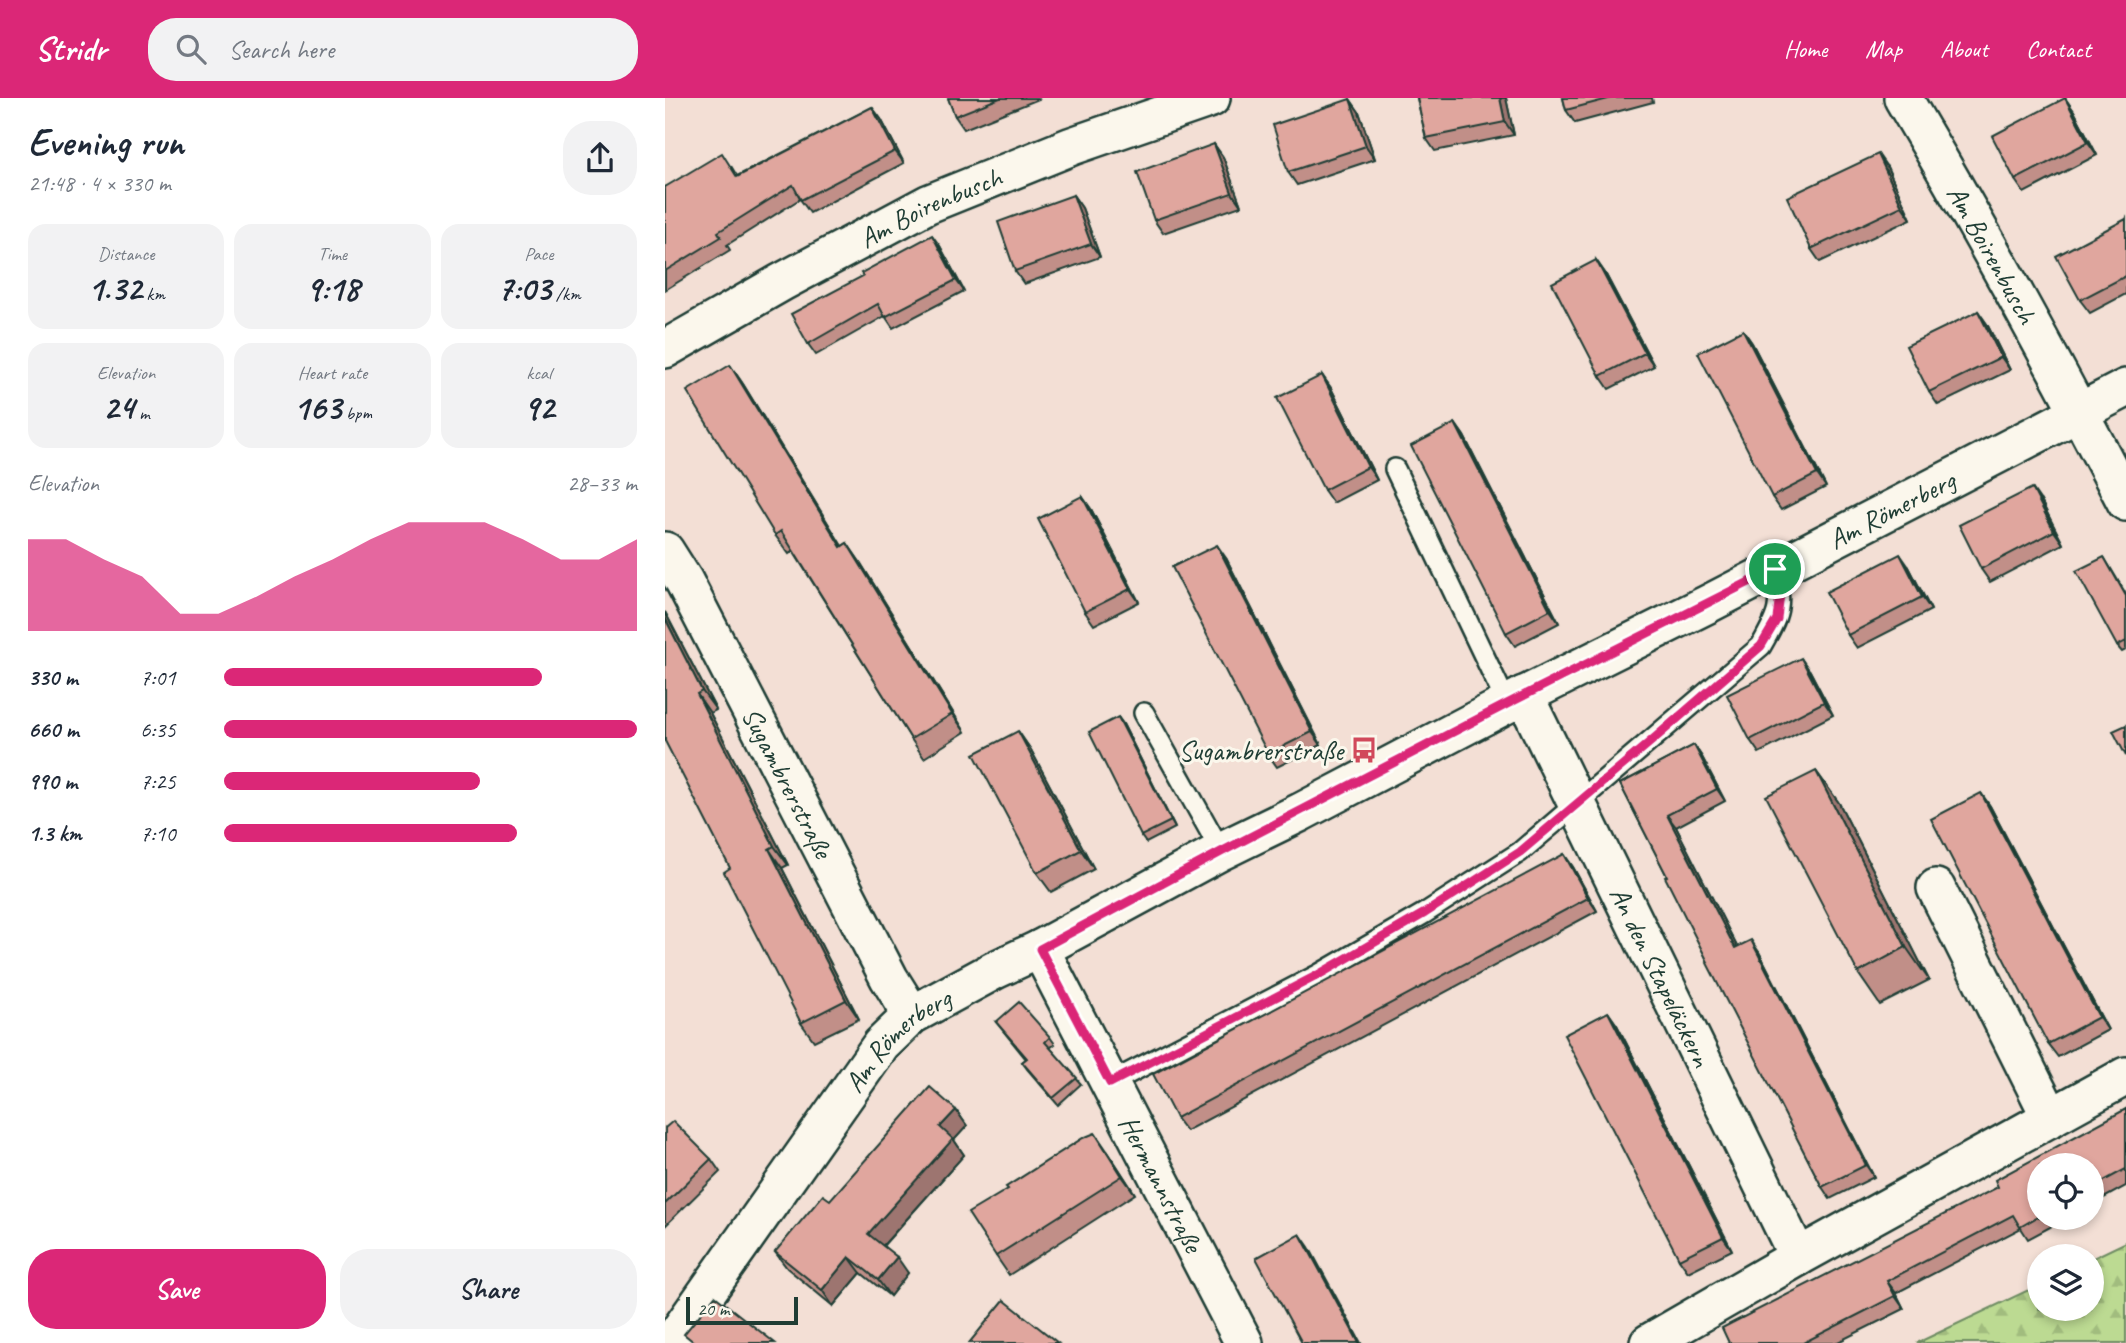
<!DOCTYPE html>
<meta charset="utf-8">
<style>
:root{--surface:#fff;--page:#f2f2f3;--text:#1f2937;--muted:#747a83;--accent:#db2777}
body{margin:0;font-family:Caveat,sans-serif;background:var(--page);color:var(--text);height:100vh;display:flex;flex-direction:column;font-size:26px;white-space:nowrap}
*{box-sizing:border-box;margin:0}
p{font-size:23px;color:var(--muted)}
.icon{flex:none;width:38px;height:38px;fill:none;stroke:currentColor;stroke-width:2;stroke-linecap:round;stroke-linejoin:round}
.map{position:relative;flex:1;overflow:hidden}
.drawer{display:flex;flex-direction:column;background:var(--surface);width:665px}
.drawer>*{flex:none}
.tools{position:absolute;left:1362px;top:1055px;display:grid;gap:14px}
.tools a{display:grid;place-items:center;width:77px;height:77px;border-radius:50%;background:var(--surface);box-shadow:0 4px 10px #0003;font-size:35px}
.scale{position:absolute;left:21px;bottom:18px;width:112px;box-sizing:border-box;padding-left:7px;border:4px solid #1f3d34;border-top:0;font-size:19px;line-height:24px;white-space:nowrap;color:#1f3d34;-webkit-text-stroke:5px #fbf7ec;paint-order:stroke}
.pin{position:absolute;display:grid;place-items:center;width:60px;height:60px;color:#fff;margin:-30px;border:4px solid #fff;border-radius:50%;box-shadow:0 2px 7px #0007}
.round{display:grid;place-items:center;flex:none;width:74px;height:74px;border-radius:28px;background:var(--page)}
.head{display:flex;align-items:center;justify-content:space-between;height:119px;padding:0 28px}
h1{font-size:38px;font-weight:700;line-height:52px}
.stats{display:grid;grid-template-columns:repeat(3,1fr);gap:10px;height:119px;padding:7px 28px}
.stats div{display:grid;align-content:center;border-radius:18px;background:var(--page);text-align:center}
.stats b{font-size:35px;font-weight:700}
.stats small{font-size:19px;font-weight:400}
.stats p{font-size:19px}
.chart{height:196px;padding:14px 28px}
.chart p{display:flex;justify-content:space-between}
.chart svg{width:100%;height:126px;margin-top:7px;fill:var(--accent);opacity:.7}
.button{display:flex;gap:14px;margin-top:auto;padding:14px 28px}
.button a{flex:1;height:80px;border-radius:28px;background:var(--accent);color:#fff;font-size:28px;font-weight:700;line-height:80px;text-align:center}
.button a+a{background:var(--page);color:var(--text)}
ul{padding:0 28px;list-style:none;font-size:23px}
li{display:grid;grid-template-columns:112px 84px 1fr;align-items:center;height:52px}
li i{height:18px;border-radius:9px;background:var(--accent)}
header{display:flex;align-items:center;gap:42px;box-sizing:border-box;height:98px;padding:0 35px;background:var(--accent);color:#fff}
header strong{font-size:33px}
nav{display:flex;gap:38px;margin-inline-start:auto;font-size:24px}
.search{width:490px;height:63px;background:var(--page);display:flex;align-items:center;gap:18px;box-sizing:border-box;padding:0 24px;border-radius:28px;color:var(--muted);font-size:26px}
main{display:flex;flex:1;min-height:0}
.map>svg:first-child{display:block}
.forest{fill:url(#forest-firs);stroke:#6e8c63;stroke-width:2}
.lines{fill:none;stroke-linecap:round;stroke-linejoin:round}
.service-casing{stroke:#1f3d34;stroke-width:24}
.minor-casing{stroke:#1f3d34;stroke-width:42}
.service{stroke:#fbf7ec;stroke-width:19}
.minor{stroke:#fbf7ec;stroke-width:37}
.wall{fill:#c18f88;stroke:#1f3d34;stroke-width:2}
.shaded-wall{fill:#9d746f;stroke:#1f3d34;stroke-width:2}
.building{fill:#e0a69e;stroke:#1f3d34;stroke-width:2}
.route-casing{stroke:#fff;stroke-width:14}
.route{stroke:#db2777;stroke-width:9}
.labels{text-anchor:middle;stroke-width:6;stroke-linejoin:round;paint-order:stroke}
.street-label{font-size:28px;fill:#1f3d34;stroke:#fbf7ec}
.poi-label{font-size:28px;fill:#1f3d34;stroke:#fbf7ec;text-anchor:end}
</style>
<header>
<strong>Stridr</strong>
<div class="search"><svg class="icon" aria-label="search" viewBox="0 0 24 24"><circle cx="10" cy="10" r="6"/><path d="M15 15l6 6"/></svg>Search here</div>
<nav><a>Home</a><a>Map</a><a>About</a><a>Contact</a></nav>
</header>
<main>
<section class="drawer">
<div class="head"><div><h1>Evening run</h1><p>21:48 · 4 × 330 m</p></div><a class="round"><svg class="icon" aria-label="share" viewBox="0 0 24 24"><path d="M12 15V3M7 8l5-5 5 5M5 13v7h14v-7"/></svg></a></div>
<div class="stats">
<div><p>Distance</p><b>1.32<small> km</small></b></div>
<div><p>Time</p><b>9:18</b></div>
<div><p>Pace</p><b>7:03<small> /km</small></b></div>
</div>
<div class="stats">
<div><p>Elevation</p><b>24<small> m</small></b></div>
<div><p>Heart rate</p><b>163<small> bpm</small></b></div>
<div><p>kcal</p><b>92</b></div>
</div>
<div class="chart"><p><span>Elevation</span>28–33 m</p>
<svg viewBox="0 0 160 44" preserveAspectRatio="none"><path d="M0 44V12L10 12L20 19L30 25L40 38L50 38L60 32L70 25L80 19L90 12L100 6L110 6L120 6L130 12L140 19L150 19L160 12V44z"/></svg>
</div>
<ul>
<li><b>330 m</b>7:01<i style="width:77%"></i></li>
<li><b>660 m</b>6:35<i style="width:100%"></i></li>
<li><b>990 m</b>7:25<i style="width:62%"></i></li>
<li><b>1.3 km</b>7:10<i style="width:71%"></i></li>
</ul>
<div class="button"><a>Save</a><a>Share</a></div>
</section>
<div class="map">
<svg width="1461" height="1245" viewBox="0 0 1461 1245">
<defs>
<pattern id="forest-firs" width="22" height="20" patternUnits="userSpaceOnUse" patternTransform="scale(1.75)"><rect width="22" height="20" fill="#bcda92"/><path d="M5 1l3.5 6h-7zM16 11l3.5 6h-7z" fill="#a1bc7e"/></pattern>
</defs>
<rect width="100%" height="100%" fill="#f3dfd5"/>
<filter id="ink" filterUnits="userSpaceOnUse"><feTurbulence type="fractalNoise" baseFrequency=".0143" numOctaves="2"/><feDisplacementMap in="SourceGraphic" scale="14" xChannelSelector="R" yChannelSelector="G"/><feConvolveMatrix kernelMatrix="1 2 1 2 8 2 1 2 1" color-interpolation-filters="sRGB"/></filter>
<g filter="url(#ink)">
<!-- forest -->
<polygon class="forest" points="1461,1144 1461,1245 1252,1245 1374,1187 1374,1211 1426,1211 1426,1161"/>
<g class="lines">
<!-- service casing -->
<g class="service-casing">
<g id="service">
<polyline points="730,371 842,606"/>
<polyline points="479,615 556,753"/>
<path d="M445 985 653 877 760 815 855 754 1096 548C1115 515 1117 509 1110 471"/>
</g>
</g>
<!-- minor casing -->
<g class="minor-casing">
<g id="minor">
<path id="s1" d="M1238 0C1316 132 1390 267 1461 404"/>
<path id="s2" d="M0 251 117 184 263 106 407 48 546 0"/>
<path id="s3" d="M0 453 19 483 224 880 247 917"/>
<path id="s4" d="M859 597 1133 1159"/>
<polyline points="1271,790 1386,1020"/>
<path id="s5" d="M375 851 579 1245"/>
<path id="s6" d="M6 1245 216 947 247 917 330 872 375 851 556 753 636 714 842 606 1043 506 1461 290"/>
<polyline points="984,1245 1133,1159 1461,978"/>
</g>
</g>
<!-- service -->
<use href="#service" class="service"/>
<!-- minor -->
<use href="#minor" class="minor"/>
</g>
<!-- wall -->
<g class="wall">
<polygon points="283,0 373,0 374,1 299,31 290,18"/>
<polygon points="752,0 841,0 849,37 770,53 761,40"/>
<polygon points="898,0 987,0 988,4 910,25 901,12"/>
<polygon points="1400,0 1409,13 1432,57 1359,95 1350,82"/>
<polygon points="685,1 694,14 710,61 632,87 623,74"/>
<polygon points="207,9 216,21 239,65 145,115 135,101 62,147 65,152 0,192 0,89 66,68 72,78"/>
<polygon points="549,46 558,59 576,108 498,135 489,122"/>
<polygon points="1222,69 1246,121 1155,164 1146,151"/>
<polygon points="408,97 417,110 435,159 359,186 350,173"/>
<polygon points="1461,121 1461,196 1425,215 1415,202"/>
<polygon points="275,148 299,193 228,230 220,218 151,257 143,246"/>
<polygon points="931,162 940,175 989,268 944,291 935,278"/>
<polygon points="1313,213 1322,226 1345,272 1273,307 1264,294"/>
<polygon points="1078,232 1087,245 1161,389 1116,412 1107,399"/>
<polygon points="65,267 78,286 177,448 182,445 195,464 300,634 259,660 246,641 128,453 124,456 110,437"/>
<polygon points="657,277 666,290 712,382 668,405 659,392"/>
<polygon points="790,325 799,338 894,525 850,548 841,535"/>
<polygon points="417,398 426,411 474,504 429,527 420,514"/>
<polygon points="1376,403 1398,446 1325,484 1316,471"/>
<polygon points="1439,459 1461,496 1461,552 1457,554 1452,548"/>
<polygon points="561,460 656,647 612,669 603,656"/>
<polygon points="1244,469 1266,512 1192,550 1183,537"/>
<polygon points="0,514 51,612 45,615 123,767 117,770 194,921 149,943 136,925"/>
<polygon points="1145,573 1168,617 1094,655 1085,642"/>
<polygon points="453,619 458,626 510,730 481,745 476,738"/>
<polygon points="353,633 366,652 429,771 386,794 372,775"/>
<polygon points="1029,647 1037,659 1060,703 1011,729 1072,849 1094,854 1209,1079 1165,1101 1157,1089 1043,864 1002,778 955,686"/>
<polygon points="1151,673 1174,705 1264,882 1215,907 1193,875"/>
<polygon points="1316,695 1325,708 1443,932 1393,959 1383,946"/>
<polygon points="899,756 908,769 932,813 521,1033 511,1020"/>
<polygon points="943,914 952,927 1067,1152 1023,1174 1014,1161"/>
<polygon points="331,924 385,939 390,946 385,950 416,986 393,1007 362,971 357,964 361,961"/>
<polygon points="1461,1011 1461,1088 1426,1107 1426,1068 1374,1068 1374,1120 1402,1120 1363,1141 1356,1130 1231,1195 1239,1211 1171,1245 1064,1245 1333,1089"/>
<polygon points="291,1012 302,1028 289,1042 299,1057 218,1148 243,1175 225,1198 196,1175 168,1208 122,1170 110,1154 165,1102"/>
<polygon points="0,1030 46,1061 55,1074 0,1128"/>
<polygon points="443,1054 470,1096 344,1177 331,1158"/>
</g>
<!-- shaded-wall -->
<g class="shaded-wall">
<polygon points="835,0 841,0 849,37 840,24"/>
<polygon points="1400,0 1409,13 1432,57 1423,44"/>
<polygon points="685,1 694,14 710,61 701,48"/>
<polygon points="207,9 216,21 239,65 230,53"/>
<polygon points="549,46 558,59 576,108 567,95"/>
<polygon points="1213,56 1222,69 1246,121 1237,108"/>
<polygon points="408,97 417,110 435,159 426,146"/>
<polygon points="267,137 275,148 299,193 291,182"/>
<polygon points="931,162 940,175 989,268 980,255"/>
<polygon points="1313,213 1322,226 1345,272 1336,259"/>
<polygon points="1078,232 1087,245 1161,389 1152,376"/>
<polygon points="65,267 78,286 189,468 176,449"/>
<polygon points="657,277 666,290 712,382 703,369"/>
<polygon points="790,325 799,338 894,525 885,512"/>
<polygon points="1367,390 1376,403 1398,446 1389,433"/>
<polygon points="417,398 426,411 474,504 465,491"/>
<polygon points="182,445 195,464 300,634 287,616"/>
<polygon points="552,447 561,460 656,647 647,634"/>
<polygon points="1235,456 1244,469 1266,512 1257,499"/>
<polygon points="0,514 51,612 37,593 0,520"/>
<polygon points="1136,560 1145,573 1168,617 1159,604"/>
<polygon points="32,596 45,615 123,767 109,748"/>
<polygon points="453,619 458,626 510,730 506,723"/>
<polygon points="353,633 366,652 429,771 416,752"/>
<polygon points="1029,647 1037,659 1060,703 1052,691"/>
<polygon points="1151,673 1174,705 1264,882 1241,849"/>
<polygon points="1316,695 1325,708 1443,932 1434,919"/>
<polygon points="1002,717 1011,729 1079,862 1070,850"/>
<polygon points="104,751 117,770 194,921 181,902"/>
<polygon points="899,756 908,769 932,813 923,800"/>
<polygon points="1086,842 1094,854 1209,1079 1201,1067"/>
<polygon points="943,914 952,927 1067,1152 1058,1139"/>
<polygon points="291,1012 302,1028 289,1042 299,1057 214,1152 203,1136 275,1029"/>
<polygon points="430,1035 443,1054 470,1096 457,1078"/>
<polygon points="635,1136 644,1149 696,1245 694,1245"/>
<polygon points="184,1159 196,1175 168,1208 157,1192"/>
<polygon points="232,1159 243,1175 225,1198 213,1182"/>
<polygon points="1222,1183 1231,1195 1239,1211 1230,1198"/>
</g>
<!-- building -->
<g class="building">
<polygon points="283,0 335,0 290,18"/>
<polygon points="752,0 835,0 840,24 761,40"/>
<polygon points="898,0 947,0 901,12"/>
<polygon points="1400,0 1423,44 1350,82 1327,38"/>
<polygon points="685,1 701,48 623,74 608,27"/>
<polygon points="207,9 230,53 136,102 128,87 53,134 56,139 0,173 0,89 57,55 72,79"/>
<polygon points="549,46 567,95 489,122 472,74"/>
<polygon points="1213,56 1237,108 1146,151 1122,99"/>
<polygon points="408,97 426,146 350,173 333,124"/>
<polygon points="1461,121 1461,178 1415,202 1391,158"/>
<polygon points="267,137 291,182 220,219 213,206 143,246 126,216 198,178 196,175"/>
<polygon points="931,162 980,255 935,278 887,185"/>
<polygon points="1313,213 1336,259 1264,294 1241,248"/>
<polygon points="1078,232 1152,376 1107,399 1033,255"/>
<polygon points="65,267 176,449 182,445 287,616 246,641 116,433 110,437 22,293"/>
<polygon points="657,277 703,369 659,392 612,300"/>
<polygon points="790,325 885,512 841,535 746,348"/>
<polygon points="1367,390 1389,433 1316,471 1294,427"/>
<polygon points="417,398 465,491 420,514 373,421"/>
<polygon points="552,447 647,634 603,656 507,469"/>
<polygon points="1235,456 1257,499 1183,537 1161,494"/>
<polygon points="1439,459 1461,498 1461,543 1452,548 1411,473"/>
<polygon points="0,520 37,593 32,596 109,748 104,751 181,902 136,925 59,774 65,770 0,643"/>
<polygon points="1136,560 1159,604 1085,642 1062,597"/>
<polygon points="453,619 506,723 476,738 424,634"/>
<polygon points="1461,627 1461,658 1448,633"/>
<polygon points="353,633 416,752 372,775 309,656"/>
<polygon points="1029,647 1052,691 1002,717 1070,850 1086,842 1201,1067 1157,1089 1042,865 1043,864 1000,779 1002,778 955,686"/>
<polygon points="1151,673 1241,849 1193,875 1101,698"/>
<polygon points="1316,695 1434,919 1383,946 1266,721"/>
<polygon points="899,756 923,800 511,1020 488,976"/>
<polygon points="354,904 385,939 380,944 412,980 388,1000 357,964 362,960 331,924"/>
<polygon points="943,914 1058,1139 1014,1161 899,937"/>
<polygon points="265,989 291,1012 275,1029 288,1041 203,1136 232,1159 213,1182 184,1159 157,1192 110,1154 158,1097 165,1102"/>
<polygon points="1461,1011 1461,1071 1426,1090 1426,1068 1374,1068 1374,1118 1355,1129 1348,1117 1222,1183 1230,1198 1138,1245 1064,1245 1057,1230 1333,1089 1330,1082"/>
<polygon points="8,1023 46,1061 0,1106 0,1030"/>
<polygon points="430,1035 457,1078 331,1158 303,1115 343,1091 341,1089 418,1040"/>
<polygon points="635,1136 694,1245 637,1245 591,1160"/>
<polygon points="50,1198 110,1245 30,1245 19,1236"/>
<polygon points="339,1202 393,1245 304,1245"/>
</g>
</g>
<g class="lines" filter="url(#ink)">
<!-- route casing -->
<g class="route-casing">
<polygon id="route" points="1110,471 1115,496 1112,521 1096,548 991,639 855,754 760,815 653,877 445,985 375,851 556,754 842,606"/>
</g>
<!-- route -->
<use href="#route" class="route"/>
</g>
<!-- icons -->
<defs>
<g id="bus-bare" transform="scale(2.1)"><path d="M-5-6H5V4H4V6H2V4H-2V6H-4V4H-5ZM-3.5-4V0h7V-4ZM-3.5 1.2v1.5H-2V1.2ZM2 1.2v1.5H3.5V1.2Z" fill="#d1495b" stroke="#fbf7ec" stroke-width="2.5" paint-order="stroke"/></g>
</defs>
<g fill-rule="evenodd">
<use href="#bus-bare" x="699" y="652"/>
</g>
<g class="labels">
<!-- street labels -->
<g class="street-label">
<text dy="10" stroke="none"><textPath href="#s2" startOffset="301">Am Boirenbusch</textPath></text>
<text dy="10" stroke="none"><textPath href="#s1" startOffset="180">Am Boirenbusch</textPath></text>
<text dy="10" stroke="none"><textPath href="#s6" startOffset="1510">Am Römerberg</textPath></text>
<text dy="10" stroke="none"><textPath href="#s3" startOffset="262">Sugambrerstraße</textPath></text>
<text dy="10" stroke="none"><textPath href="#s4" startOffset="313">An den Stapeläckern</textPath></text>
<text dy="10" stroke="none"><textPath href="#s6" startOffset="380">Am Römerberg</textPath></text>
<text dy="10" stroke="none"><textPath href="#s5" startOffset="264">Hermannstraße</textPath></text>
</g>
<!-- poi labels -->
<g class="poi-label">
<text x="678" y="662">Sugambrerstraße</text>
</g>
</g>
</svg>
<div class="tools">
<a><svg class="icon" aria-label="locate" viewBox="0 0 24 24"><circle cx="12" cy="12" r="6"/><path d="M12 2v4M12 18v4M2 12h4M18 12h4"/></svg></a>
<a><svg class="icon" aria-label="layers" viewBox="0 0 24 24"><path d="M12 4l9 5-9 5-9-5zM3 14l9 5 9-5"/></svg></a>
</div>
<div class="scale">20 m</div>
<div class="pin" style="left:1110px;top:471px;background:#1e9e55"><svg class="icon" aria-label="arrive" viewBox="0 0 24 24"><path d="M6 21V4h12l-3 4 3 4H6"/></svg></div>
</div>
</main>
